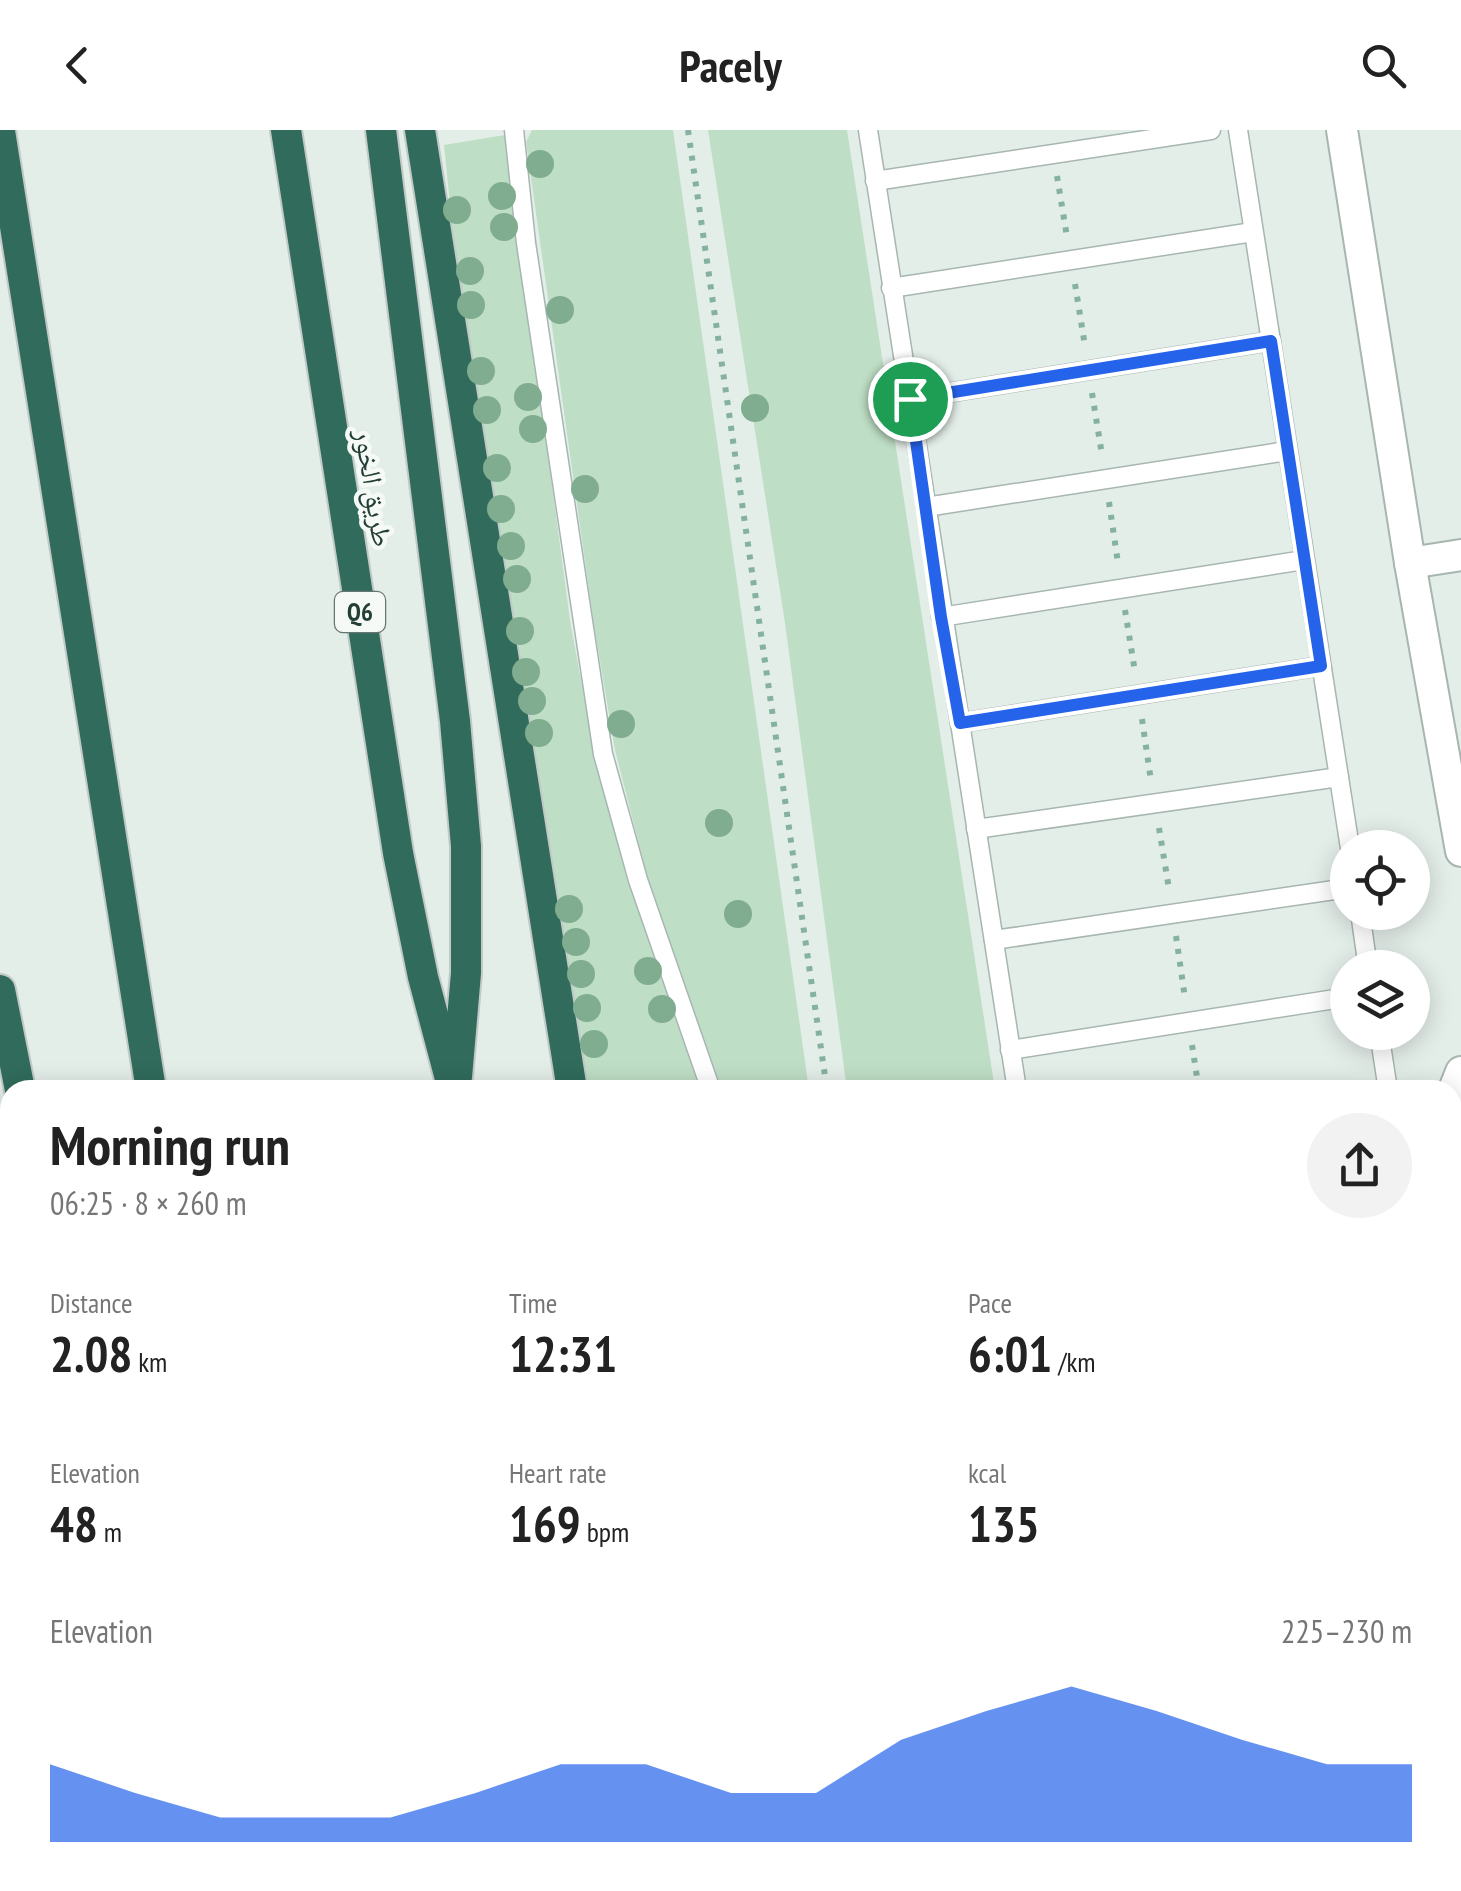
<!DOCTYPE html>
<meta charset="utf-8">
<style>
:root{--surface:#fff;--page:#f2f2f2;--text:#222;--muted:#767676;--accent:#2563eb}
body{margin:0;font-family:"PT Sans Narrow","Noto Naskh Arabic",sans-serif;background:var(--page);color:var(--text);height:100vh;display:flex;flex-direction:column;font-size:38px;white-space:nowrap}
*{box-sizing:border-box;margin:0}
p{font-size:32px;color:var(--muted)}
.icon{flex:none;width:55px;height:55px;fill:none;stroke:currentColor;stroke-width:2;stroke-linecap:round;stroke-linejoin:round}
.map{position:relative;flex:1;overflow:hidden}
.sheet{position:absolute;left:0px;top:950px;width:1462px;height:812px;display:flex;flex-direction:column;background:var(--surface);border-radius:30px 30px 0 0;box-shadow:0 5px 25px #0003}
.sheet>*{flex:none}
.controls{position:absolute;left:1330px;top:700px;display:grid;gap:20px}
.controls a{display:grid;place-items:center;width:100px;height:100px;border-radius:50%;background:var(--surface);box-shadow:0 5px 25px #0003;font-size:50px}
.pin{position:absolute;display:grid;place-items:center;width:85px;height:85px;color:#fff;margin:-42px;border:5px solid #fff;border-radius:50%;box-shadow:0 2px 10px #0007}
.round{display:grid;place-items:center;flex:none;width:105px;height:105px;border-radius:52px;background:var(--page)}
.overview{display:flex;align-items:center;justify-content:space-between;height:170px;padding:0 50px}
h1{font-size:55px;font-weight:800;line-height:75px}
.metrics{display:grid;grid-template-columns:repeat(3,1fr);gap:15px;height:170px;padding:10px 50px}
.metrics div{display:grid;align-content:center}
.metrics b{font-size:50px;font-weight:800}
.metrics small{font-size:28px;font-weight:400}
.metrics p{font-size:28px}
.chart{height:280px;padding:20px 50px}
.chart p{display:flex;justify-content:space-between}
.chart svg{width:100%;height:180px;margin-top:10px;fill:var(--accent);opacity:.7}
header{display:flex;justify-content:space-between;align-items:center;height:130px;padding:0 50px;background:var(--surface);font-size:45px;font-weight:800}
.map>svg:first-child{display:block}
.green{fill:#bedec5}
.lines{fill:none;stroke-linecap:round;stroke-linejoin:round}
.lane-casing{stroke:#a7b6b0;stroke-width:21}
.street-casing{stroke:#a7b6b0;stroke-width:34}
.highway-casing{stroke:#c2c9c7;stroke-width:34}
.path{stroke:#85b1a1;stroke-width:6;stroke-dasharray:5 8;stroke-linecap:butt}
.lane{stroke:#fff;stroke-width:18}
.street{stroke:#fff;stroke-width:30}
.highway{stroke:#306b5c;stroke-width:30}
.tree{fill:#80ac8f}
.route-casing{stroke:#fff;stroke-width:20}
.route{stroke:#2563eb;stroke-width:12}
.labels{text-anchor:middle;stroke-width:9;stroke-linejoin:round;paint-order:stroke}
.shield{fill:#f5faf7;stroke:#637770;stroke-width:2.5}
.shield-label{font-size:25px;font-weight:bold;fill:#243f36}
.street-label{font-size:28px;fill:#243f36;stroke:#f5faf7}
</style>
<header><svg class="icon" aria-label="back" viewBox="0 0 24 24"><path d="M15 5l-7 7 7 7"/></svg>Pacely<svg class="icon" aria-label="search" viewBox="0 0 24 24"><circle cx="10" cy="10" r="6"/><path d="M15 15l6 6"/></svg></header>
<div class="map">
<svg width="1461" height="1761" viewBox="0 0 1461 1761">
<rect width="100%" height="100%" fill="#e4eee9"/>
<!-- green -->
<g class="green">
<polygon points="532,0 673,0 809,960 722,960 646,742 615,620 594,495 526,12"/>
<polygon points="708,0 847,0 995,960 847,960 785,493"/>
<polygon points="505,5 570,490 596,633 628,752 700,960 587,960 454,113 444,15"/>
<polygon points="1220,1752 1222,1761 962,1761 960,1753"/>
</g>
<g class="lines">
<!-- lane casing -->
<g class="lane-casing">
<g id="lane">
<polyline points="514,0 526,113 603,624 638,750 711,960"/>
<polyline points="868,0 1017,960"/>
<polyline points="1238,0 1350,718"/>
<polyline points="875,51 1211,0"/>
<polyline points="891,158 1253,102"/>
<polyline points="910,269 1271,211"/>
<polyline points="926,377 1287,321"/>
<polyline points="941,487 1304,430"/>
<polyline points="960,593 1321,536"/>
<polyline points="976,699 1339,647"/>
<polyline points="1360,782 1368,838"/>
<polyline points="994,810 1348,758"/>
<polyline points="1379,902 1388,960"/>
<polyline points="1010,920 1348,867"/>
<polyline points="819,1752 820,1761"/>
<polyline points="1241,1752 1243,1761"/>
</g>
</g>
<!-- street casing -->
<g class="street-casing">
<g id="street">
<polyline points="1342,0 1410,433 1461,721"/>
<polyline points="1410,433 1461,425"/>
<polyline points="1452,978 1455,957 1461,942"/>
<polyline points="1452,1082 1461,1108"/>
<polyline points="1452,1239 1461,1226"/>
</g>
</g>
<!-- highway casing -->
<g class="highway-casing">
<g id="highway">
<polyline points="286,0 398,723 423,847 453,960"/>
<polyline points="381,0 455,591 466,716 466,843 457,947"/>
<polyline points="420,0 572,960"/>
<polyline points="0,1 151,960"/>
<polyline points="0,860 20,960"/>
<polyline points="0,1377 10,1453"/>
<polyline points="0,1638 10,1684"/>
<polyline points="25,1752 26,1761"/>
<polyline points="54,1752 55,1761"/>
<polyline points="165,1752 166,1761"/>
<polyline points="255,1752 256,1761"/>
<polyline points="606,1752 608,1761"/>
<polyline points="710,1752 711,1761"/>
</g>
</g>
<!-- path -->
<g class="path">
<polyline points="688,0 827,960"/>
<polyline points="1057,46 1067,107"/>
<polyline points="1075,154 1085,216"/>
<polyline points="1092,263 1102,325"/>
<polyline points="1109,372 1118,433"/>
<polyline points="1125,480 1135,542"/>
<polyline points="1142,589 1151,651"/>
<polyline points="1159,698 1169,759"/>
<polyline points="1176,806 1185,868"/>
<polyline points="1192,915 1199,960"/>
<polyline points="938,1752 939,1761"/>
</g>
<!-- lane -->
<use href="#lane" class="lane"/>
<!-- street -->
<use href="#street" class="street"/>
<!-- highway -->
<use href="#highway" class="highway"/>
</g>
<!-- trees -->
<g class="tree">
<circle cx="540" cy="34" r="14"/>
<circle cx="502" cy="66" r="14"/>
<circle cx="457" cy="80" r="14"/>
<circle cx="504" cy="97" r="14"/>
<circle cx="470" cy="141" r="14"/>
<circle cx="471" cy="175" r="14"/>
<circle cx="560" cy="180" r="14"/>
<circle cx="481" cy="241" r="14"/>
<circle cx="528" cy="267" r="14"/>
<circle cx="755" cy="278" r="14"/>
<circle cx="487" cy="280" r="14"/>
<circle cx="533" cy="299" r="14"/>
<circle cx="497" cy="338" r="14"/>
<circle cx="585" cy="359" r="14"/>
<circle cx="501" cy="379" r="14"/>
<circle cx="511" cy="416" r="14"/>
<circle cx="517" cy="449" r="14"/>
<circle cx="520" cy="501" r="14"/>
<circle cx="526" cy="542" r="14"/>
<circle cx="532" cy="571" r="14"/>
<circle cx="621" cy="594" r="14"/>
<circle cx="539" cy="603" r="14"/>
<circle cx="719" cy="693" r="14"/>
<circle cx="569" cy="779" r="14"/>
<circle cx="738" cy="784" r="14"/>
<circle cx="576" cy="812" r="14"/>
<circle cx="648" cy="841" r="14"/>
<circle cx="581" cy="844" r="14"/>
<circle cx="587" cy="878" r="14"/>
<circle cx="662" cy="879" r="14"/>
<circle cx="594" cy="914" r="14"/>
</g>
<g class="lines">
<!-- route casing -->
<g class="route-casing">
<polygon id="route" points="1271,211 1321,536 960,593 941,487 910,269"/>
</g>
<!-- route -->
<use href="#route" class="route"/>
</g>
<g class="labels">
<!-- shield labels -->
<rect class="shield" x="335" y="462" width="50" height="40" rx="8"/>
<g class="shield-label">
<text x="360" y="491">Q6</text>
</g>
<!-- street labels -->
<g class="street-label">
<text transform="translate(374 358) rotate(81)" y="10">طريق الخور</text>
</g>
</g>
</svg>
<div class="controls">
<a><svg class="icon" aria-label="locate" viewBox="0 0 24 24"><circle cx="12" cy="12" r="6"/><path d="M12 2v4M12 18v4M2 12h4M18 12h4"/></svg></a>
<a><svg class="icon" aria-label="layers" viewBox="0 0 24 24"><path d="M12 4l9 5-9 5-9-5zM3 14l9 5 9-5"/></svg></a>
</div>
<div class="pin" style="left:910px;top:269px;background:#1e9e55"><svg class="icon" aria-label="arrive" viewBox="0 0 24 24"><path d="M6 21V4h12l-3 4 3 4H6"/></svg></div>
<section class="sheet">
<div class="overview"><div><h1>Morning run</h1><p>06:25 · 8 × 260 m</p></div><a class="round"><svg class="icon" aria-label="share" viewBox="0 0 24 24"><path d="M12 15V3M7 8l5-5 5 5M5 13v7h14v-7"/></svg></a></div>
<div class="metrics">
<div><p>Distance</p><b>2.08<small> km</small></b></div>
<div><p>Time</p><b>12:31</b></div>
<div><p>Pace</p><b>6:01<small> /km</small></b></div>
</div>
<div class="metrics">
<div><p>Elevation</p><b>48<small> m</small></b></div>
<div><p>Heart rate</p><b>169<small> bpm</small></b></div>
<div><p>kcal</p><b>135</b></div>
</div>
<div class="chart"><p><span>Elevation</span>225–230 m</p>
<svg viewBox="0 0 160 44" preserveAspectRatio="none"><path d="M0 44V25L10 32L20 38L30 38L40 38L50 32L60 25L70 25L80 32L90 32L100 19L110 12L120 6L130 12L140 19L150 25L160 25V44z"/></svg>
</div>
</section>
</div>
